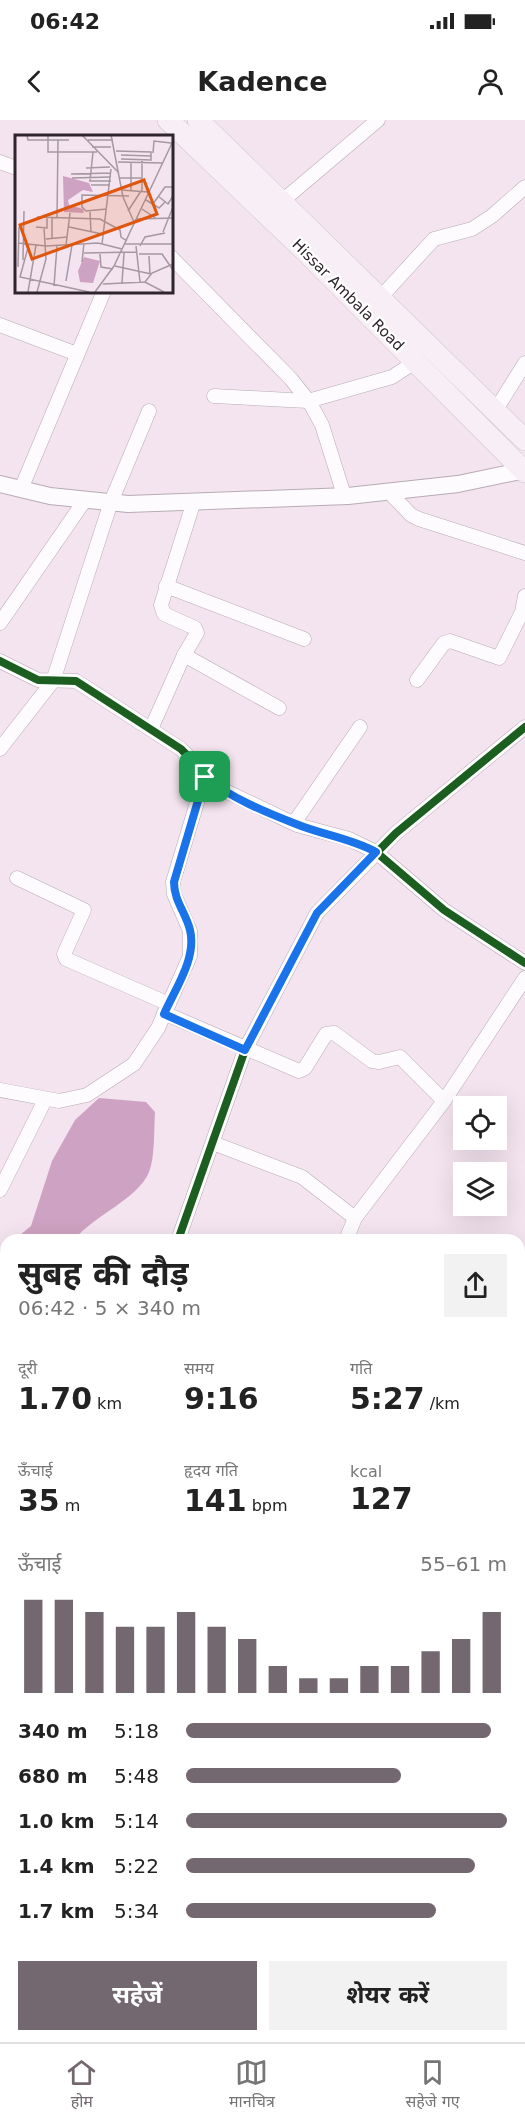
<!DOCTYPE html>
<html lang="hi">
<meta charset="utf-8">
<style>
:root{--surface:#fff;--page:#f2f2f2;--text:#222;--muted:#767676;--line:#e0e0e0;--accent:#746870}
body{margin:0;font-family:"DejaVu Sans","Noto Sans Devanagari",sans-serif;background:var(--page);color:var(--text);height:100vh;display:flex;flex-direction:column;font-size:22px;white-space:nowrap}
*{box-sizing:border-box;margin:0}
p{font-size:20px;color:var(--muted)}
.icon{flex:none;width:33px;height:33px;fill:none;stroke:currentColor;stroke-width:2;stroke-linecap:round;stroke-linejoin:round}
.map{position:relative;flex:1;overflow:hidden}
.details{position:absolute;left:0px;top:1114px;width:525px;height:808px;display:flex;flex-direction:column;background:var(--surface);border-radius:18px 18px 0 0;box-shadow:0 6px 24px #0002}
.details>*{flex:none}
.tools{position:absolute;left:453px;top:976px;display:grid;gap:12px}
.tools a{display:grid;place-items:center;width:54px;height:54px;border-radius:0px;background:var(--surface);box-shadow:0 6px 24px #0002;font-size:30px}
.pin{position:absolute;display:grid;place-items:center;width:51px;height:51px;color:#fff;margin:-26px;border-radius:12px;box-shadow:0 3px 9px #0006}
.round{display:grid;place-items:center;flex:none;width:63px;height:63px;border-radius:0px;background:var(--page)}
.headline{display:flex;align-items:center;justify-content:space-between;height:102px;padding:0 18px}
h1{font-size:33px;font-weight:700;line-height:45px}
.figures{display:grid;grid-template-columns:repeat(3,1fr);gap:9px;height:102px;padding:6px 18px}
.figures div{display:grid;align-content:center}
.figures b{font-size:30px;font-weight:700}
.figures small{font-size:16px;font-weight:400}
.figures p{font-size:16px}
.chart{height:168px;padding:12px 18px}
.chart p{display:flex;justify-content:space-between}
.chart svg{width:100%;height:108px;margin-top:6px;stroke:var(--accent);stroke-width:6}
.action{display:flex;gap:12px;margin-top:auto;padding:12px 18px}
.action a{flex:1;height:69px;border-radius:0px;background:var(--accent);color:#fff;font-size:24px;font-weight:700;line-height:69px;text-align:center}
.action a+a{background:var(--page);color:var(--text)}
ul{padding:0 18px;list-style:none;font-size:20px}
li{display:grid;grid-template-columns:96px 72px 1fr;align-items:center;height:45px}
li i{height:15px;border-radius:8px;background:var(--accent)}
.status{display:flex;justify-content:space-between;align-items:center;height:42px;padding:0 30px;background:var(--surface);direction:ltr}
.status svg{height:16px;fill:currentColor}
header{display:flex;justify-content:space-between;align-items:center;height:78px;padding:0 18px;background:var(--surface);font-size:27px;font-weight:700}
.dock{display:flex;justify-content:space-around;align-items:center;height:84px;border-top:2px solid var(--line);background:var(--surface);font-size:16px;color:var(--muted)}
.dock a{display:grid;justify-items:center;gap:3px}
.dock .active{color:var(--accent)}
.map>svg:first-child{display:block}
.water{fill:#cea2c2}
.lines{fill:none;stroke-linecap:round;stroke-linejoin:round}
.minor-casing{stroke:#b7abb4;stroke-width:15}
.tertiary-casing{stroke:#b7abb4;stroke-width:18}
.primary-casing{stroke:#cdc6cb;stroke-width:22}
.minor{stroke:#fdfbfd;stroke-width:14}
.tertiary{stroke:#fdfbfd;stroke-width:16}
.primary{stroke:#f7eff5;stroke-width:21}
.cycleway-casing{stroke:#fff;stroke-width:11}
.cycleway{stroke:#1b5e20;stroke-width:8}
.route-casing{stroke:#fff;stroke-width:12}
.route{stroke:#1a73e8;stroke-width:8}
.labels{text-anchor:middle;stroke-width:4.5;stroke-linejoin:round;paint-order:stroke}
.street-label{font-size:15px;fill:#2f252c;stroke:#fff}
.inset-road{fill:none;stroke:#a598a1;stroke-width:1.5}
.view{fill:#df560e;fill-opacity:0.15;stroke:#df560e;stroke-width:3}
.inset-edge{fill:none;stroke:#2f252c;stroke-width:3}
</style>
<div class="status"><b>06:42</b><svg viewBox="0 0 49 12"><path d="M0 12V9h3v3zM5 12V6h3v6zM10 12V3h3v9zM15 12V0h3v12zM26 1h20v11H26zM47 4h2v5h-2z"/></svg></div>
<header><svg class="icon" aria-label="back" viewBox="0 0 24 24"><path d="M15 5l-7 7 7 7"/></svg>Kadence<svg class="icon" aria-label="person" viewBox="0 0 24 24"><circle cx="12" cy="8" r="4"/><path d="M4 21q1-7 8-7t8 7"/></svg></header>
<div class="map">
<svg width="525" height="1922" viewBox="0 0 525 1922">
<rect width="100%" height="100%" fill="#f4e4ef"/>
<!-- water -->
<g class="water">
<path d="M99 978 146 982 155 992C154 1008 155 1039 149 1052 138 1079 93 1096 74 1120H14L31 1106 52 1041 75 1000Z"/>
<polygon points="6,1127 6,1254 0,1253 0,1130"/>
</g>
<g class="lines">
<!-- minor casing -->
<g class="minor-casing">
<g id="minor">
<polyline points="0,42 16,48"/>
<polyline points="281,82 378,0"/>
<polyline points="171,137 291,259 310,283 322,305 344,375"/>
<polyline points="380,178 434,119 472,109 492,96 525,67"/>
<polyline points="0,205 77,234"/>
<polyline points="214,276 308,281 392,257 415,242"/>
<polyline points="495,291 525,243"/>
<polyline points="21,369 104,171"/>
<polyline points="388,371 411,395 419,399 525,433"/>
<polyline points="166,466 304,519"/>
<polyline points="0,503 85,380"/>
<polyline points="184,535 279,588"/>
<polyline points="0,541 38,560 76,561 181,629 219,668 297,705 349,719 376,732 444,790 525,843"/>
<polyline points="417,560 444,523 450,521 499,538 522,492 525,476"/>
<polyline points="151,609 184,535 197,513 195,508 164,494 161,485 194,381"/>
<polyline points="0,629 53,561 111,382 149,291"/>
<polyline points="294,703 360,607"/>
<polyline points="17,758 84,790 64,834 66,839 169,884"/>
<polyline points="164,893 299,951 305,948 326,914 334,913 372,941 379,942 400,937 444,981"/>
<polyline points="0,970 59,981 87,975 134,944 158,908 190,836 190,811 174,774 173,762 205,656"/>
<polyline points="213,1023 302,1057 355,1098"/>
<polyline points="0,1070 45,980"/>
<polyline points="178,1120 245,930 317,793 396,713 525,607"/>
<polyline points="346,1120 355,1098 444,981 525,858"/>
<polyline points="519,1320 525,1298"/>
<polyline points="0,1342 6,1344"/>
<polyline points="519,1400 525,1403"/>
<polyline points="519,1539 525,1541"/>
<polyline points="0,1594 6,1579"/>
<polyline points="519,1701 525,1703"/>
<polyline points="0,1857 6,1860"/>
<polyline points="519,1880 525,1883"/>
<polyline points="156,1917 169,1922"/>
<polyline points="355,1917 364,1922"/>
<polyline points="104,1922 106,1917"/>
<polyline points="276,1922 279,1917"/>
</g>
</g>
<!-- tertiary casing -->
<g class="tertiary-casing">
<polyline id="tertiary" points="0,364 50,376 128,384 348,376 458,364 525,350"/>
</g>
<!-- primary casing -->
<g class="primary-casing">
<g id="primary">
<polyline points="168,0 304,130 525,352"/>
<polyline points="198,0 525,320"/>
</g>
</g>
<!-- minor -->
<use href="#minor" class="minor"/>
<!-- tertiary -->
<use href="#tertiary" class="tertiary"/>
<!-- primary -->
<use href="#primary" class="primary"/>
<!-- cycleway casing -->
<g class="cycleway-casing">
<g id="cycleway">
<polyline points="0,541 38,560 76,561 181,629 219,668 297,705 349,719 376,732 444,790 525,843"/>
<polyline points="178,1120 245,930 317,793 396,713 525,607"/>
</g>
</g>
<!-- cycleway -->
<use href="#cycleway" class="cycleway"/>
</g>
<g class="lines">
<!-- route casing -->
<g class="route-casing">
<path id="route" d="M205 657C231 678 265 692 296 704 323 715 350 718 376 732L317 793 245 930 164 894C175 869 197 838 190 810 186 793 174 781 174 762Z"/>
</g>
<!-- route -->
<use href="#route" class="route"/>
</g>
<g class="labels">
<!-- street labels -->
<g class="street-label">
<text transform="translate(348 175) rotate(45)" y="5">Hissar Ambala Road</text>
</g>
</g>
<!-- overview -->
<g transform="translate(15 15)">
<rect width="158" height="158" fill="#f4e4ef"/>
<path d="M48 41 74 48 78 57 68 55 53 65 54 70 68 74 69 78 49 77ZM69 122 85 126 78 148 65 147 63 136Z" fill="#cea2c2"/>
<path class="inset-road" d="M12 0 13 5H54M33 0V17H82M67 0 104 38M96 0 108 62 119 87M73 5H98M77 12H96M101 16 136 17V24M78 17 75 46H96M138 18 139 6 156 8M106 20 136 21M106 24 137 25M103 27 148 28M71 33 95 32M56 39 96 38M57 43 96 42M105 43H127M76 50H95M106 55 133 57M116 55V27M127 56V26M143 61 153 69 158 61M131 65 144 73 150 67M138 69 150 52H158M92 74 71 76 67 72V60L114 61M127 74 142 84M113 76 126 56M75 77 76 97M22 82 85 84 105 95 106 102 112 106M42 83 43 5M122 84 158 83M21 92 32 93V83M54 92 87 99M148 97 158 72M37 103V83M31 104 52 102M3 108 31 111 83 108 107 114M14 109 5 142 74 157M87 109 96 34M109 109H158M51 110 55 78M121 111 125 147M125 111 130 102 150 98M69 118 121 117M85 119 86 132 98 134M124 119H147L158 135M134 121 135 139M8 125 9 76M67 127 69 108M100 131 136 139M3 132 4 92M51 146 57 110M130 147 137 138 158 129M107 148 109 118M88 149 130 147 149 157M39 151 42 111M13 157 21 110M22 157 31 124 29 93M80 157 99 131 158 6"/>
<path class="view" d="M129 45 142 79 17 124 5 90Z"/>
<rect width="158" height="158" class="inset-edge"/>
</g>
</svg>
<div class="tools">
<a><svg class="icon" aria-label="locate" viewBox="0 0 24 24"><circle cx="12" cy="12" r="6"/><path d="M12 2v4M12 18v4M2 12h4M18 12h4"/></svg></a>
<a><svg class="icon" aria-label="layers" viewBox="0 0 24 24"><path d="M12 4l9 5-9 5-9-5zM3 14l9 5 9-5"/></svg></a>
</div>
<div class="pin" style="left:205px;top:657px;background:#1e9e55"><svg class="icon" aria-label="arrive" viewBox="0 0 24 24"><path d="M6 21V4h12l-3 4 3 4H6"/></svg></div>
<section class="details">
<div class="headline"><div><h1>सुबह की दौड़</h1><p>06:42 · 5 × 340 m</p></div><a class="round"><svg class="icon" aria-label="share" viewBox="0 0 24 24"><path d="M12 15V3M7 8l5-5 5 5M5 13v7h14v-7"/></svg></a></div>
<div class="figures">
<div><p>दूरी</p><b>1.70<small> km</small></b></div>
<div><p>समय</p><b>9:16</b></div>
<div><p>गति</p><b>5:27<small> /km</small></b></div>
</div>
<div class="figures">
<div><p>ऊँचाई</p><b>35<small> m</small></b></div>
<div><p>हृदय गति</p><b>141<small> bpm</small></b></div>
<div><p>kcal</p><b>127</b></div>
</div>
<div class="chart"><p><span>ऊँचाई</span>55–61 m</p>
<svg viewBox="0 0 160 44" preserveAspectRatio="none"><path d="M5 44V6M15 44V6M25 44V11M35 44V17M45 44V17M55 44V11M65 44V17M75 44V22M85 44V33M95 44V38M105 44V38M115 44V33M125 44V33M135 44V27M145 44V22M155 44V11"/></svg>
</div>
<ul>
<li><b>340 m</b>5:18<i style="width:95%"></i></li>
<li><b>680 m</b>5:48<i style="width:67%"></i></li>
<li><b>1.0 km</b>5:14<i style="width:100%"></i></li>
<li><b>1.4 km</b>5:22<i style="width:90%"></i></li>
<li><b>1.7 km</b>5:34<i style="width:78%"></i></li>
</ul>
<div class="action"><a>सहेजें</a><a>शेयर करें</a></div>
</section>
</div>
<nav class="dock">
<a class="active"><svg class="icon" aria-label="home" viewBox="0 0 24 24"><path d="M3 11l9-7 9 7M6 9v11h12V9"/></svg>होम</a>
<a><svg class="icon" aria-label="map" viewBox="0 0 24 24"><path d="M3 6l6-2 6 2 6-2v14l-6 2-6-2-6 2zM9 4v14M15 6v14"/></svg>मानचित्र</a>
<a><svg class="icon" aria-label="saved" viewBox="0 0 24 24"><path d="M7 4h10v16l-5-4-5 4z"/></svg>सहेजे गए</a>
</nav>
